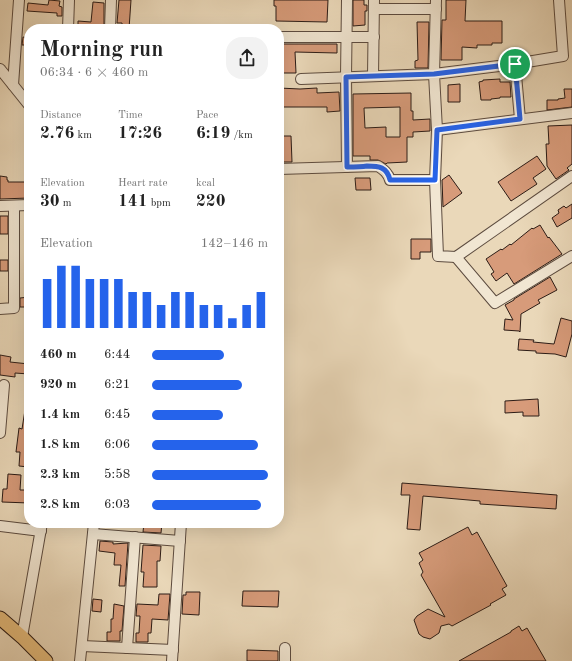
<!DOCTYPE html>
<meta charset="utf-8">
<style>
:root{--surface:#fff;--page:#f2f2f2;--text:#222;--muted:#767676;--accent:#2563eb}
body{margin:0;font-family:"Old Standard TT",serif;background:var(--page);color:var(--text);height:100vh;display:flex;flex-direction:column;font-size:15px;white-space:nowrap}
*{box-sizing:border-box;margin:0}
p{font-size:13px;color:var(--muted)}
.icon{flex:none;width:22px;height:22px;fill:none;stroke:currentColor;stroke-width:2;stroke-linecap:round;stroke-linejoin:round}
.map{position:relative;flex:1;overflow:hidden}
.side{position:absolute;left:24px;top:24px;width:260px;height:504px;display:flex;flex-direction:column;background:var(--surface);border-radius:16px;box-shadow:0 4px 16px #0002}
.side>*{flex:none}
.pin{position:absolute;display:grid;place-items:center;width:34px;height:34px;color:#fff;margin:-17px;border:2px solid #fff;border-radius:50%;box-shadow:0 1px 4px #0007}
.round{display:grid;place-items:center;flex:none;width:42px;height:42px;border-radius:16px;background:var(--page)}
.headline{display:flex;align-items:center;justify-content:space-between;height:68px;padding:0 16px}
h1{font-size:22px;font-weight:800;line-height:30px}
.figures{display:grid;grid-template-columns:repeat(3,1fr);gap:6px;height:68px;padding:4px 16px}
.figures div{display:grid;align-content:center}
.figures b{font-size:17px;font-weight:800}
.figures small{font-size:11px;font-weight:400}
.figures p{font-size:11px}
.chart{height:112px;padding:8px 16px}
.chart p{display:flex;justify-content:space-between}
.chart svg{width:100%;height:72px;margin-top:4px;stroke:var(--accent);stroke-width:6}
ul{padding:0 16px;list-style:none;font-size:13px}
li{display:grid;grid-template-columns:64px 48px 1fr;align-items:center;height:30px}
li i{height:10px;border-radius:5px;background:var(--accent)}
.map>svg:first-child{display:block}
.building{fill:#d79b7a;stroke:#2c1c16;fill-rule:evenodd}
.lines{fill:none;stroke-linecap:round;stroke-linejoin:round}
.minor-casing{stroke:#5c4b3f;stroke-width:12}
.major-casing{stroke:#2c1c16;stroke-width:15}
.minor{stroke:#f1e6d2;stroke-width:10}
.major{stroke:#e5bc7c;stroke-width:13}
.route-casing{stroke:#fff;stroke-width:8}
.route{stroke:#2563eb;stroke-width:5}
</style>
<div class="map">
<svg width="572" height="661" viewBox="0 0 572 661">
<rect width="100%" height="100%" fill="#ead8b9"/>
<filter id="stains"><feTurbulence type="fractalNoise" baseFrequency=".005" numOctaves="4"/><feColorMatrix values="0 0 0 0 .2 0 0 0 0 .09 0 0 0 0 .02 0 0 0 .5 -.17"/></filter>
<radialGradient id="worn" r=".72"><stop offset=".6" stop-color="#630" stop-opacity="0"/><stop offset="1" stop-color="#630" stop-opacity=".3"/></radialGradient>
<!-- building -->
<g class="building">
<polygon points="49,0 60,1 59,6 62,7 62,16 57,16 57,13 27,11 28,3 48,5"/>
<polygon points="119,0 131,0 129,29 122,29 122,23 117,23"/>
<polygon points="274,0 328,0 327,22 276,21 276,6 274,6"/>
<polygon points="353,0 364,0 364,5 367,5 367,11 365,11 365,25 353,26"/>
<polygon points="446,0 466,0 465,21 502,21 502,43 492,43 492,45 477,45 477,48 462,47 462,60 441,60 442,20 446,20"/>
<polygon points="93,2 104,3 104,29 78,29 78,21 91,22"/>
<polygon points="417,22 429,22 428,68 415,68 415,61 418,60"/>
<polygon points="23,37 29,38 29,45 22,45"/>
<polygon points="281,44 337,44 337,53 295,52 296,73 283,73 283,70 279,70 279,57 281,57"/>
<polygon points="500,79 500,82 510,82 511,97 500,97 500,98 491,99 491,100 481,100 479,82 483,81 483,80"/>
<polygon points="460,84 460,102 448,102 448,85"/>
<polygon points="279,88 300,89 317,88 317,93 339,92 340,111 327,112 327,107 279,107"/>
<polygon points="564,89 572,89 572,107 547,110 547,100 558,100 558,99 565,98"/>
<path d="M411 93V111H413V120L430 119V131L413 132V137H407V162L387 163 386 164 378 160H370V156H353V94ZM400 107V137H386V127L365 128 364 108Z"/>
<polygon points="572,125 572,164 567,168 569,170 556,179 547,166 546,144 549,144 548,126"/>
<polygon points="279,136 291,136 292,162 279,162"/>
<polygon points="537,156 546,169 533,178 537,184 511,201 498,182"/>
<polygon points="449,175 462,193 443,207 442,180"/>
<polygon points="0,176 7,177 7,180 8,180 8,182 29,182 29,198 0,199"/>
<polygon points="355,178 370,178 371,190 356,190"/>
<polygon points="572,204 572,218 557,227 552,218 559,213 558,210 564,206 566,208"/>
<rect x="0" y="216" width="8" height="18"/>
<polygon points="540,225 548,238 549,237 562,254 514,284 507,273 496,281 491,274 494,272 486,259 501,249 502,250 510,244 511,245 532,228 533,229"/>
<polygon points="411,239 431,239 431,252 420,252 420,259 411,259"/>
<rect x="0" y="260" width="8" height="11"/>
<polygon points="550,277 557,290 538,300 540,303 521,314 520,332 519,331 504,330 505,319 513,320 505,305 514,300 514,299"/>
<polygon points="29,297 29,307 20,307 20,298"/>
<polygon points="561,318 572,321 572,334 566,357 555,354 536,353 536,351 518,350 519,339 534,340 533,342 554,344"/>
<polygon points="0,355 11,357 10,362 29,364 29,374 15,373 15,377 0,375"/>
<polygon points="538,399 539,416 523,416 523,412 505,413 505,401"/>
<polygon points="25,410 29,410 29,467 19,466 20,452 16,452 19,428 22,429"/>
<polygon points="8,474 21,475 20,490 29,490 29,503 2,502 3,489 7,489"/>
<polygon points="402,483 557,495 556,509 480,504 480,501 423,496 420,530 407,529 410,495 401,495"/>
<polygon points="144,523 162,523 161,533 143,532"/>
<polygon points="468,527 472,535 477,532 507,586 502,589 506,595 490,604 491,605 452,626 449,624 441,626 439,633 430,639 423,637 419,634 414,620 417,616 428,609 445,617 421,575 423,572 419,563 423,560 419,553"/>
<polygon points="100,541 113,542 113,544 128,543 125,586 119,586 121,565 114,565 115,553 99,551"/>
<polygon points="143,545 161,546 160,561 157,561 157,587 143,587 144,572 141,572"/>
<polygon points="243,591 279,591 278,607 242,606"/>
<polygon points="186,592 200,592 199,615 182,614 183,595 186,595"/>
<polygon points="159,594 170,594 168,620 152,619 151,633 148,633 148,642 136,642 136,633 139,633 140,616 136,616 137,604 158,605"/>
<polygon points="93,599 102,600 101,612 92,611"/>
<polygon points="114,604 124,606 122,631 120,631 120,641 107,641 107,632 111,632 111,619 113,619"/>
<polygon points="519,626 522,631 527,628 546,661 459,661 511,632 511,631"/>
<polygon points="247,650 278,651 278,661 247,661"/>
</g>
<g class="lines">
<!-- minor casing -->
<g class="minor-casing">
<g id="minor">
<polyline points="347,0 346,77 347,167"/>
<polyline points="559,0 563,56 515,64 434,74 437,130 435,180 438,256 456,257 572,176"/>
<polyline points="374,9 436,9"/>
<polyline points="68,29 69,0"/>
<polyline points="110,29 111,0"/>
<polyline points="279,37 374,37"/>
<polyline points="515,64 520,119"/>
<polyline points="0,69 29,105"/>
<polyline points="373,76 374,0"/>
<polyline points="301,79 434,74 436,0"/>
<polyline points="13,85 19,0"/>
<polyline points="437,130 572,113"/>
<path d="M279 169 378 166C384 170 388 173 390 180H435"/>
<polyline points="0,206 29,205"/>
<polyline points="456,257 495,303 572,256"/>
<polyline points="0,309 14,308 14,206"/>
<polyline points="0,433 4,385"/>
<polyline points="0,526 41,531"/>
<polyline points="93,534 180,541"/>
<polyline points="22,637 42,523"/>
<polyline points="82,646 173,650"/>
<polyline points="127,648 135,537"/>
<polyline points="80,661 94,523"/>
<polyline points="172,661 181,523"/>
<polyline points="285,661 285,648"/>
</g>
</g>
<!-- major casing -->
<g class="major-casing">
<polyline id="major" points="0,618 22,637 46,661"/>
</g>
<!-- minor -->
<use href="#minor" class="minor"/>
<!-- major -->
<use href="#major" class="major"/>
</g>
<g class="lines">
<!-- route casing -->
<g class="route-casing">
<path id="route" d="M515 64 520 119 437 130 435 180H390C387 167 379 166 367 166 361 167 354 167 347 167L346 77 434 74Z"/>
</g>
<!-- route -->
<use href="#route" class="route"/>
</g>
<rect width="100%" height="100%" filter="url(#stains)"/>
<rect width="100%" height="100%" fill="url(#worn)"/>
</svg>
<div class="pin" style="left:515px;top:64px;background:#1e9e55"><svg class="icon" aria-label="arrive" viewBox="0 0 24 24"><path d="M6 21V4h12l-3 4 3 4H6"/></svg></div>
<section class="side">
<div class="headline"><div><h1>Morning run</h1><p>06:34 · 6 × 460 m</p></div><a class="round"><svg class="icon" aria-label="share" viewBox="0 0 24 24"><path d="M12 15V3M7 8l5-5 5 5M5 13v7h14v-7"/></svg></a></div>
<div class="figures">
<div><p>Distance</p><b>2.76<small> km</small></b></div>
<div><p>Time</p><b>17:26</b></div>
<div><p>Pace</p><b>6:19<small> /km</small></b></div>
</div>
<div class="figures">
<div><p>Elevation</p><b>30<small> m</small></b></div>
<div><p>Heart rate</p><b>141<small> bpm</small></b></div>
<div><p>kcal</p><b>220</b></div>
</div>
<div class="chart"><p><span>Elevation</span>142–146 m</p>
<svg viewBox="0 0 160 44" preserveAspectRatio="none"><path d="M5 44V14M15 44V6M25 44V6M35 44V14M45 44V14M55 44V14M65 44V22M75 44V22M85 44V30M95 44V22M105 44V22M115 44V30M125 44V30M135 44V38M145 44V30M155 44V22"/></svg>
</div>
<ul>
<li><b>460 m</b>6:44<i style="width:62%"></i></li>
<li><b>920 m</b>6:21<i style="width:78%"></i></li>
<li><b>1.4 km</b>6:45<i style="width:61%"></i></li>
<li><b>1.8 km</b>6:06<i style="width:91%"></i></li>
<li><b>2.3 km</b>5:58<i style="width:100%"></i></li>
<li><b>2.8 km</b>6:03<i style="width:94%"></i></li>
</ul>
</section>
</div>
